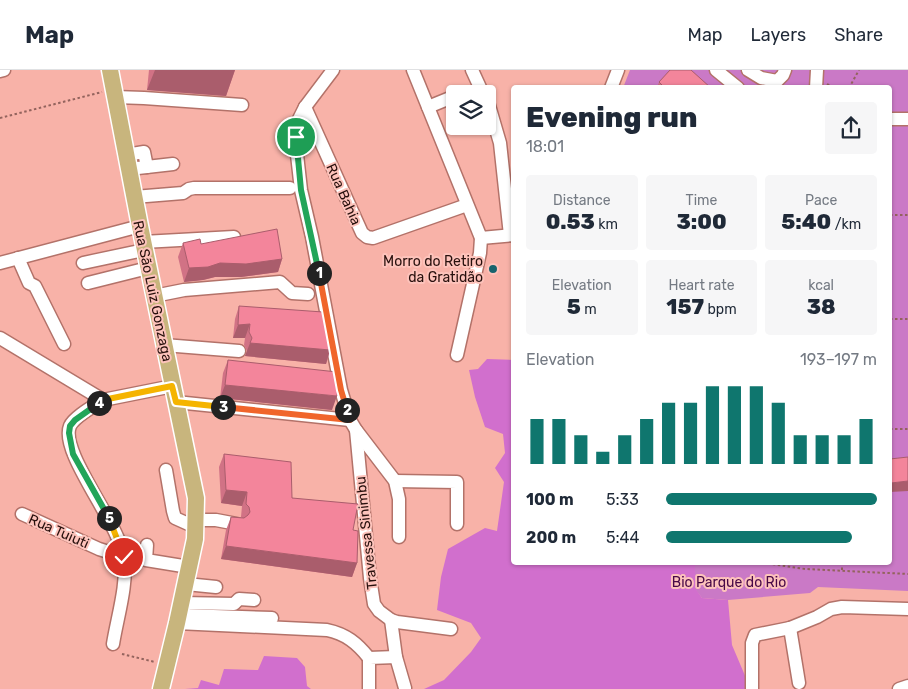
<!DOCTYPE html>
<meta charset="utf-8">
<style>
:root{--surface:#fff;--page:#f6f6f7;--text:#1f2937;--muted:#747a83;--line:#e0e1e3;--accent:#0f766e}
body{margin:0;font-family:Rubik,sans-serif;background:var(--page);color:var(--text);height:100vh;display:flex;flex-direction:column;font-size:19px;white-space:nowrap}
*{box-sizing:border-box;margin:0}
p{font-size:16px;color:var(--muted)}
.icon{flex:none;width:28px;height:28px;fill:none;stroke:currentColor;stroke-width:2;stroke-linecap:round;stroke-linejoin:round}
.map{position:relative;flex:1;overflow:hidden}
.sheet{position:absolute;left:511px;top:15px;width:381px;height:480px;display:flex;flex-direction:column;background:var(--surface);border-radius:5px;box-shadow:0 1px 4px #0004}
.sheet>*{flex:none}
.tools{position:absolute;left:446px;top:15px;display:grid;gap:10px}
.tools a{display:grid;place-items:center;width:50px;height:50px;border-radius:5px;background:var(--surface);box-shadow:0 1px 4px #0004;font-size:25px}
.pin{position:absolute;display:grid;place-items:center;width:42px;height:42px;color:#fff;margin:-21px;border:2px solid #fff;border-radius:50%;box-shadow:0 1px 5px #0007}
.km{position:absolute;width:25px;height:25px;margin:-12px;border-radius:50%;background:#222;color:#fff;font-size:14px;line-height:25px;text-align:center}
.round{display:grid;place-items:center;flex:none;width:52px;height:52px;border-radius:5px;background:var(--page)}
.head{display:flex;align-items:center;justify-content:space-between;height:85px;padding:0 15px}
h1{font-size:28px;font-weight:800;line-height:38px}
.figures{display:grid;grid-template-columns:repeat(3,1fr);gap:8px;height:85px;padding:5px 15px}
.figures div{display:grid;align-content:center;border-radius:5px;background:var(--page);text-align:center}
.figures b{font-size:21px;font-weight:800}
.figures small{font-size:14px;font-weight:400}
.figures p{font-size:14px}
.chart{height:140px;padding:10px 15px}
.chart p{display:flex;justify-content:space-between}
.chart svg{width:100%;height:90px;margin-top:5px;stroke:var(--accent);stroke-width:6}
ul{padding:0 15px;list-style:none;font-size:16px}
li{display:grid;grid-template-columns:80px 60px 1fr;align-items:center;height:38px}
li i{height:12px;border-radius:6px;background:var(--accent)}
header{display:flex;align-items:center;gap:30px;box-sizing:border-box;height:70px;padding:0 25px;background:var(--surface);border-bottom:1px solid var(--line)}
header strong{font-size:24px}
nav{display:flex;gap:28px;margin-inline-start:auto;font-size:18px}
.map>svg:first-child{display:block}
.green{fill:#ca79c6}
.forest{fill:#d16fcd}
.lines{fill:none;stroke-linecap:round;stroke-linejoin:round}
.minor-casing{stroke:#b37269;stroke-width:15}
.major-casing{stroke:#fff;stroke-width:19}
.path{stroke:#93635d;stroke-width:2;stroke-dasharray:2.5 2.5;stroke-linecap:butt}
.minor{stroke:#fff;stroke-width:12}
.major{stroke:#c8b57d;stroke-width:16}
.wall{fill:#d17285}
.shaded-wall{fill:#aa5d6c}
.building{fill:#f3859b;stroke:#aa5d6c}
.split-1-casing{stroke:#fff;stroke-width:10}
.split-2-casing{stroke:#fff;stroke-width:10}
.split-3-casing{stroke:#fff;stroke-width:10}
.split-4-casing{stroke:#fff;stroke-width:10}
.split-5-casing{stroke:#fff;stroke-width:10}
.split-6-casing{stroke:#fff;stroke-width:10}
.split-1{stroke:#22a559;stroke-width:6}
.split-2{stroke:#f0652b;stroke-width:6}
.split-3{stroke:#f0652b;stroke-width:6}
.split-4{stroke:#f5b400;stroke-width:6}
.split-5{stroke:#22a559;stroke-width:6}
.split-6{stroke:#f5b400;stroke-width:6}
.poi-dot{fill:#17636d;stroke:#fdc3bb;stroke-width:2}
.labels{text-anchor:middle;stroke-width:4;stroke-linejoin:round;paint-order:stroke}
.street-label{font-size:14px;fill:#28100d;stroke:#fdc3bb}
.poi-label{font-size:14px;fill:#28100d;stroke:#fdc3bb;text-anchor:end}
.park-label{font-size:14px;fill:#480847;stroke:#fdc3bb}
</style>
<header>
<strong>Map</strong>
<nav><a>Map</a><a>Layers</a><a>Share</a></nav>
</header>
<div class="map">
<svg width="908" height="619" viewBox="0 0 908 619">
<rect width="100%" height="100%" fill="#f8b2a8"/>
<!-- green -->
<polygon class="green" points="630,0 908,0 908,521 818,517 810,523 728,530 702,528 695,519 695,493 890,492 890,18 623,18"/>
<!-- forest -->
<g class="forest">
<polygon points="487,289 514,290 514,492 695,493 695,518 702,528 728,530 732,575 746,608 745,619 424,619 444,610 471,582 481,568 471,553 437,540 441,507 448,479 485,458 497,461 504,412 495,398 505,383 503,364 485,357 475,327 469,300 478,299"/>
<polygon points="264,586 297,588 305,597 307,616 311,619 185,619 198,618 201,610 219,615 224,599 258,600"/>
</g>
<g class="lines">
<!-- minor casing -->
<g class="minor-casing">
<g id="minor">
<polyline points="333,0 305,37 296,55 295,67 301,120 312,167 341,320 350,350 356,360 395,411 399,429 399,467"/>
<polyline points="413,0 481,168 480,183 457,285"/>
<polyline points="472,0 483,24"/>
<polyline points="716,0 738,18"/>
<polyline points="748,0 761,8 777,11 783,5 785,0"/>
<polyline points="0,1 4,0"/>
<polyline points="611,18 618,0"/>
<polyline points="816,18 817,0"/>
<polyline points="115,27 144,28 242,35"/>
<polyline points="488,32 500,73 510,165"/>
<polyline points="305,37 362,163 367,167 373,168 467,135"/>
<polyline points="428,37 455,26"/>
<polyline points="890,49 908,49"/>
<polyline points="126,85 144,82 147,97"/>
<polyline points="129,99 173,94"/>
<polyline points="134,127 183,123 189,119 194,118 290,118"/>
<polyline points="481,168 514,165"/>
<polyline points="143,172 234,167"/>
<polyline points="18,188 29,213 35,216 64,274"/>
<polyline points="0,193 140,156"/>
<polyline points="83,193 144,180"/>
<polyline points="88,213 148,198"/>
<polyline points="154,226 184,220 280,212 292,223 308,224"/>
<polyline points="0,268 103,330 173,316"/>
<polyline points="164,275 239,281"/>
<path d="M103 330C94 336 74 347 70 356 59 382 120 454 124 488 128 514 117 548 113 574"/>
<polyline points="176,332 350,350"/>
<polyline points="356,360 370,508 374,534 379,541 391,550 397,552 451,559"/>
<polyline points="166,400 173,441 175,448 195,457"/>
<polyline points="395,411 457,412 457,454"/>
<polyline points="22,444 99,479 124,487"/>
<polyline points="195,450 216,450 237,454"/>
<polyline points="147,475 146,490 189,497"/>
<polyline points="186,514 216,517"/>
<polyline points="182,533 234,534 239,529 254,530"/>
<polyline points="184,545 272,548"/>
<polyline points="391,550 396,587 405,618"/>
<path d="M177 553 327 560C346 564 357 573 369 588"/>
<polyline points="790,558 799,613"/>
<polyline points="369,619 369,588 396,587"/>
<polyline points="752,619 752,573 755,565 790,558 817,547 831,539 842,537 908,539"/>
<polyline points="899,619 908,616"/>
</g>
</g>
<!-- major casing -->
<g class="major-casing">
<polyline id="major" points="110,0 140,156 196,428 195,469 177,553 161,619"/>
</g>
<!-- path -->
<g class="path">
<polyline points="827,14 834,18"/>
<polyline points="849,18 859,0"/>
<polyline points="0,48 102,22"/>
<polyline points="890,145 908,145"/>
<polyline points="890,249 908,249"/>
<polyline points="890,359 908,359"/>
<polyline points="758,492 805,499 908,504"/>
<polyline points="842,500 842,492"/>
<polyline points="122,584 155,592"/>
</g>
<!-- minor -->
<use href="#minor" class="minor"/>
<!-- major -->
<use href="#major" class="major"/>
</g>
<!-- wall -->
<g class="wall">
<polygon points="149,0 235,0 226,26 147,20"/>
<polygon points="659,12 711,18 657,18"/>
<polygon points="183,173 201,174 282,189 278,202 241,207 215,207 203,210 184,212 178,187"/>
<polygon points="239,236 330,280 326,294 245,286 247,281 244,275 245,268 233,268 235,249"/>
<polygon points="228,290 332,340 220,328 223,303"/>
<polygon points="224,384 292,428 353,460 357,493 352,507 221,489 226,460 231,447 242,448 241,447 242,436 221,433 219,397"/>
</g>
<!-- shaded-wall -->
<g class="shaded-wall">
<polygon points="155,0 235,0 226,26 147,20"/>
<polygon points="282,189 278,202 241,207 215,207 203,210 184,212 189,198 220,193"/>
<polygon points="250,254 245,268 233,268 238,255"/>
<polygon points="250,273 330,280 326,294 245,286"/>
<polygon points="225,315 337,326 332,340 220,328"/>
<polygon points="908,411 908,421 890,422 890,415 891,413"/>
<polygon points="226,420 247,422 242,436 221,433"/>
<polygon points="226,476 357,493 352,507 221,489"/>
</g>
<!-- building -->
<g class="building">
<polygon points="670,0 691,0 711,18 665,18 659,12"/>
<polygon points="277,159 282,189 246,194 220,193 208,197 189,198 183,173 200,169 201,174"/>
<polygon points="239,236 323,242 330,280 250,273 252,268 249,262 250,254 238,255"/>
<polygon points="228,290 337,302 339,311 337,326 225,315"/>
<polygon points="224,384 291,392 292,428 358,434 353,460 358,461 357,493 226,476 231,447 244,448 248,445 250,442 249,437 246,434 247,422 226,420"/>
<polygon points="908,387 908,411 891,413 890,389"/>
</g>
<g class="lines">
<!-- split-1 casing -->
<g class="split-1-casing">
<polyline id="split-1" points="296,67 301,120 319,203"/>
</g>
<!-- split-2 casing -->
<g class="split-2-casing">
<polyline id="split-2" points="319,203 341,320 347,340"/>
</g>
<!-- split-3 casing -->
<g class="split-3-casing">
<polyline id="split-3" points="223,337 350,350 347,340"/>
</g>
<!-- split-4 casing -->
<g class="split-4-casing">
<polyline id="split-4" points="99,333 103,330 172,316 176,332 223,337"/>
</g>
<!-- split-5 casing -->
<g class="split-5-casing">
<polyline id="split-5" points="99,333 75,350 70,356 69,363 73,384 109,448"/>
</g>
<!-- split-6 casing -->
<g class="split-6-casing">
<polyline id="split-6" points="109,448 124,487"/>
</g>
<!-- split-1 -->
<use href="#split-1" class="split-1"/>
<!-- split-2 -->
<use href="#split-2" class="split-2"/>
<!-- split-3 -->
<use href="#split-3" class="split-3"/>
<!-- split-4 -->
<use href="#split-4" class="split-4"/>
<!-- split-5 -->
<use href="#split-5" class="split-5"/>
<!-- split-6 -->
<use href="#split-6" class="split-6"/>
</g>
<!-- markers -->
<circle class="poi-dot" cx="493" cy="199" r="5"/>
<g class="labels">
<!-- street labels -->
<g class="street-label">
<text transform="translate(344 124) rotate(66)" y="5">Rua Bahia</text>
<text transform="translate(153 221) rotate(78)" y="5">Rua São Luiz Gonzaga</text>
<text transform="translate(59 461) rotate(24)" y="5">Rua Tuiuti</text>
<text transform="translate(366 463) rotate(-96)" y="5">Travessa Sinimbu</text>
</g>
<!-- poi labels -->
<g class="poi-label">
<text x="483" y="196">Morro do Retiro<tspan x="483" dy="16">da Gratidão</tspan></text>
</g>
<!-- park labels -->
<g class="park-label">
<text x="729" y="517">Bio Parque do Rio</text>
</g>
</g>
</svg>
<div class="tools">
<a><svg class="icon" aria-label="layers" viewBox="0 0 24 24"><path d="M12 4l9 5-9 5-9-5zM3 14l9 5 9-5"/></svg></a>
</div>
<div class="pin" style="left:296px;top:67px;background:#1e9e55"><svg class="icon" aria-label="arrive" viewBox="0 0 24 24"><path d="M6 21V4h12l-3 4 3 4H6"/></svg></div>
<div class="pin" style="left:124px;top:487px;background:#d93025"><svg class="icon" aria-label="check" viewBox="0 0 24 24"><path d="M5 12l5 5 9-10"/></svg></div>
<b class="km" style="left:319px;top:203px">1</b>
<b class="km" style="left:347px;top:340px">2</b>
<b class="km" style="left:223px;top:337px">3</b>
<b class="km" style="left:99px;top:333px">4</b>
<b class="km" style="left:109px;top:448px">5</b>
<section class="sheet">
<div class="head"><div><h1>Evening run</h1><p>18:01</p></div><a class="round"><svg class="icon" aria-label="share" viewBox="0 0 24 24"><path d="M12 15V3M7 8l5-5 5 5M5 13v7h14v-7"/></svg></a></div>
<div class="figures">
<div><p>Distance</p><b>0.53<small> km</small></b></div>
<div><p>Time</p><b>3:00</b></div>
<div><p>Pace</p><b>5:40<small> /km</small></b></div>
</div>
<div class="figures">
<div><p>Elevation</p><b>5<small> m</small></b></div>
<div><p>Heart rate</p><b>157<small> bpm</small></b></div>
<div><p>kcal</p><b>38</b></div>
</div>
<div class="chart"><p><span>Elevation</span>193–197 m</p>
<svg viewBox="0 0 160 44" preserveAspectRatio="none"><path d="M5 44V22M15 44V22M25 44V30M35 44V38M45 44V30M55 44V22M65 44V14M75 44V14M85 44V6M95 44V6M105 44V6M115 44V14M125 44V30M135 44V30M145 44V30M155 44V22"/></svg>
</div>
<ul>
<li><b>100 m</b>5:33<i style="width:100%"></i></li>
<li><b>200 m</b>5:44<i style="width:88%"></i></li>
</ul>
</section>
</div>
